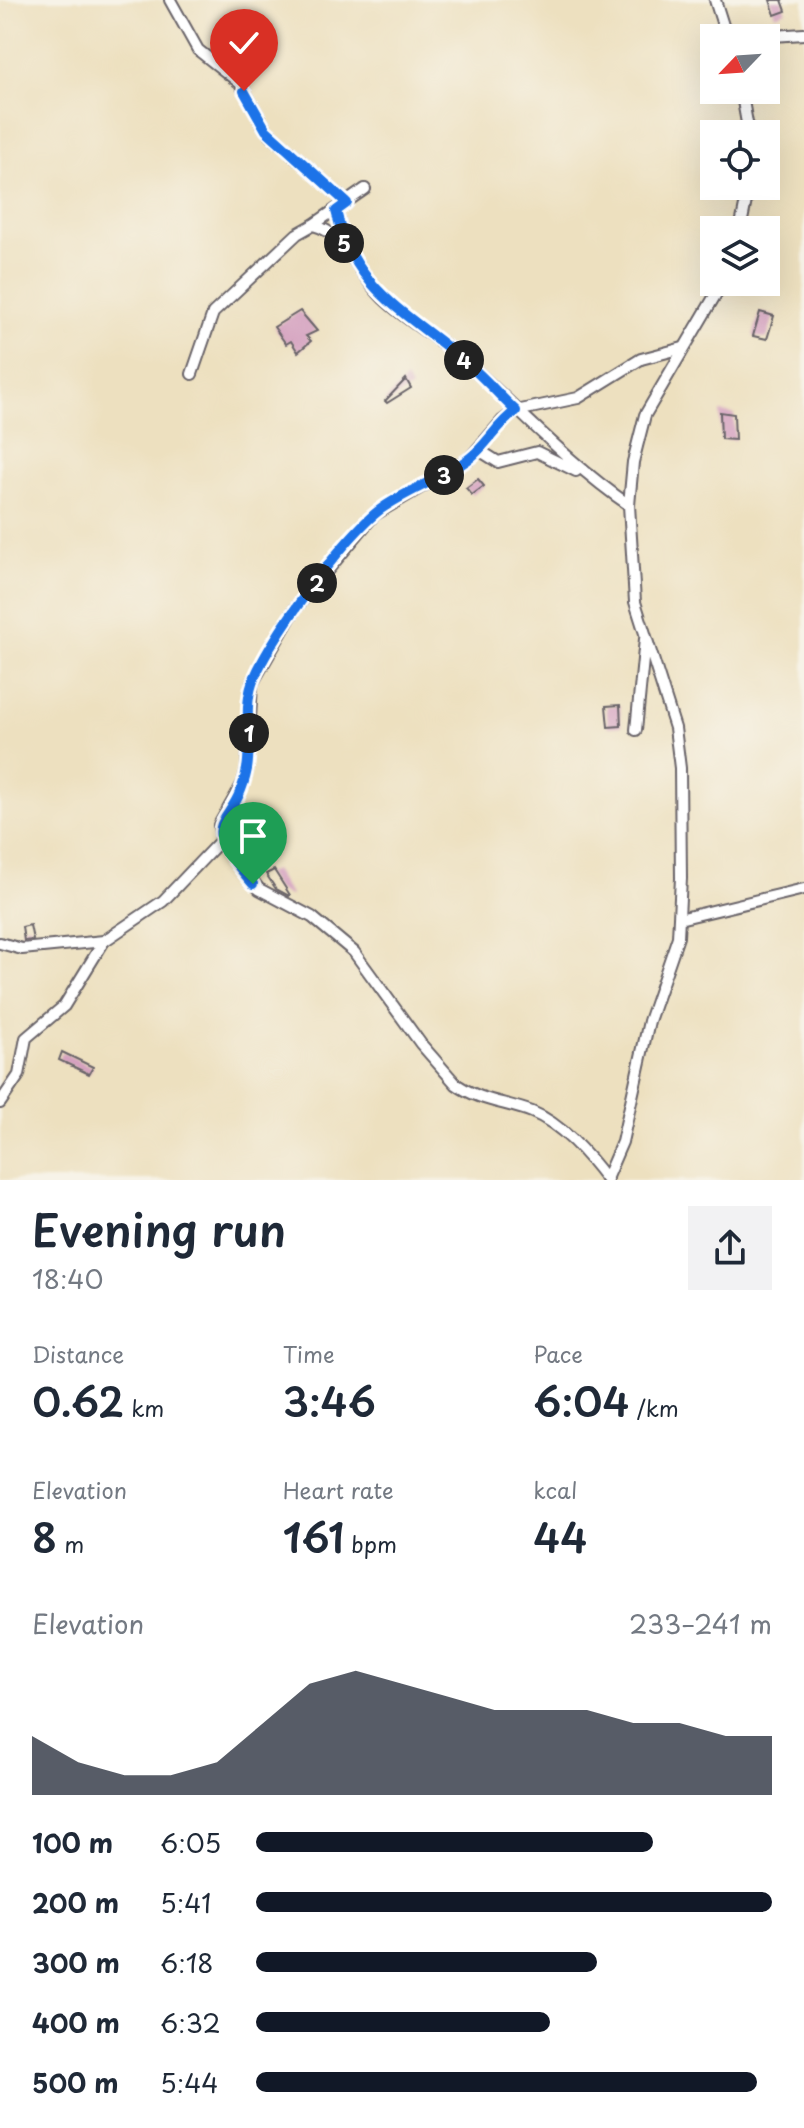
<!DOCTYPE html>
<meta charset="utf-8">
<style>
:root{--surface:#fff;--page:#f2f2f3;--text:#1f2937;--muted:#747a83;--accent:#111827}
body{margin:0;font-family:"Playpen Sans",sans-serif;background:var(--page);color:var(--text);height:100vh;display:flex;flex-direction:column;font-size:30px;white-space:nowrap}
*{box-sizing:border-box;margin:0}
p{font-size:26px;color:var(--muted)}
.icon{flex:none;width:44px;height:44px;fill:none;stroke:currentColor;stroke-width:2;stroke-linecap:round;stroke-linejoin:round}
.map{position:relative;height:1180px;overflow:hidden}
.drawer{display:flex;flex-direction:column;background:var(--surface);flex:1}
.drawer>*{flex:none}
.needle{width:52px;rotate:245deg}
.tools{position:absolute;left:700px;top:24px;display:grid;gap:16px}
.tools a{display:grid;place-items:center;width:80px;height:80px;border-radius:0px;background:var(--surface);box-shadow:0 8px 32px #0002;font-size:40px}
.pin{position:absolute;display:grid;place-items:center;width:68px;height:68px;color:#fff;margin:-82px -34px;border-radius:50% 50% 50% 0;rotate:-45deg;box-shadow:0 0 8px #0007}
.pin .icon{rotate:45deg}
.km{position:absolute;width:40px;height:40px;margin:-20px;border-radius:50%;background:#222;color:#fff;font-size:22px;line-height:40px;text-align:center}
.round{display:grid;place-items:center;flex:none;width:84px;height:84px;border-radius:0px;background:var(--page)}
.head{display:flex;align-items:center;justify-content:space-between;height:136px;padding:0 32px}
h1{font-size:44px;font-weight:600;line-height:60px}
.figures{display:grid;grid-template-columns:repeat(3,1fr);gap:12px;height:136px;padding:8px 32px}
.figures div{display:grid;align-content:center}
.figures b{font-size:40px;font-weight:600}
.figures small{font-size:22px;font-weight:400}
.figures p{font-size:22px}
.chart{height:224px;padding:16px 32px}
.chart p{display:flex;justify-content:space-between}
.chart svg{width:100%;height:144px;margin-top:8px;fill:var(--accent);opacity:.7}
ul{padding:0 32px;list-style:none;font-size:26px}
li{display:grid;grid-template-columns:128px 96px 1fr;align-items:center;height:60px}
li i{height:20px;border-radius:10px;background:var(--accent)}
.map>svg:first-child{display:block}
.building{fill:#d4a0bf}
.lines{fill:none;stroke-linecap:round;stroke-linejoin:round}
.minor-casing{stroke:#696469;stroke-width:14}
.minor{stroke:#fff;stroke-width:10}
.route-casing{stroke:#fff;stroke-width:16}
.route{stroke:#1a73e8;stroke-width:10}
</style>
<div class="map">
<svg width="804" height="1180" viewBox="0 0 804 1180">
<rect width="100%" height="100%" fill="#f7f3e8"/>
<filter id="ink" filterUnits="userSpaceOnUse"><feTurbulence type="fractalNoise" baseFrequency=".0125" numOctaves="2"/><feDisplacementMap in="SourceGraphic" scale="16" xChannelSelector="R" yChannelSelector="G"/><feConvolveMatrix kernelMatrix="1 2 1 2 8 2 1 2 1" color-interpolation-filters="sRGB"/></filter>
<filter id="wash" filterUnits="userSpaceOnUse"><feTurbulence type="fractalNoise" baseFrequency=".006" numOctaves="4" result="noise"/><feDisplacementMap in="SourceGraphic" scale="32" xChannelSelector="R" yChannelSelector="G"/><feGaussianBlur stdDeviation="1.8" result="paint"/><feColorMatrix in="noise" values="0 0 0 0 0 0 0 0 0 0 0 0 0 0 0 0 0 1.4 0 .05"/><feComposite in="paint" operator="in"/></filter>
<g filter="url(#wash)">
<rect width="100%" height="100%" fill="#ede0bf"/>
<g id="blocks">
<!-- building -->
<g class="building">
<polygon points="770,0 782,0 786,11 775,15"/>
<polygon points="300,311 317,331 306,336 311,341 298,352 291,341 286,344 274,327"/>
<polygon points="760,312 774,316 767,339 753,336"/>
<polygon points="406,379 411,388 387,403 385,401"/>
<polygon points="720,412 734,414 735,440 721,439"/>
<polygon points="478,479 484,486 472,495 466,488"/>
<polygon points="620,705 621,726 608,727 606,706"/>
<polygon points="274,870 290,895 289,896 276,889 266,874"/>
<polygon points="30,925 33,940 24,941 22,927"/>
<polygon points="62,1052 93,1067 89,1074 59,1060"/>
</g>
</g>
</g>
<g filter="url(#ink)">
<use href="#blocks" fill-opacity="0" stroke="#696469" stroke-width="2"/>
<g class="lines">
<!-- minor casing -->
<g class="minor-casing">
<g id="minor">
<polyline points="170,0 198,50 240,83 266,130 347,203"/>
<polyline points="715,0 727,38"/>
<polyline points="741,38 804,34"/>
<polyline points="741,90 749,134"/>
<polyline points="336,211 346,247"/>
<polyline points="313,225 365,189"/>
<polyline points="740,230 749,186"/>
<path d="M192 374 213 313 297 234 313 225C348 234 358 275 383 298 408 322 439 338 465 361 520 410 568 463 629 505"/>
<polyline points="479,450 498,462 537,452 576,471"/>
<polyline points="636,730 645,639"/>
<polyline points="679,919 804,889"/>
<polyline points="0,943 22,949 104,941"/>
<polyline points="0,1103 19,1075 26,1038 64,1006 104,941 163,901 221,840"/>
<polyline points="606,1179 622,1142 649,1021 678,937 681,878 680,768 675,728 635,602 629,505 633,462 645,415 723,282"/>
<path d="M607 1180C588 1155 562 1124 532 1112 506 1102 479 1101 456 1084L421 1044 354 952 312 917 259 889 221 840 219 825 243 783 247 769 252 684 295 609 374 515 469 459 502 421 516 411 578 398 641 359 683 348"/>
</g>
</g>
<!-- minor -->
<use href="#minor" class="minor"/>
</g>
</g>
<g class="lines" filter="url(#ink)">
<!-- route casing -->
<g class="route-casing">
<path id="route" d="M244 91 266 130 347 203 336 211C354 290 405 311 462 359 481 374 498 394 516 411 497 424 488 444 470 458 442 479 409 489 381 509 345 535 266 643 252 684 243 711 252 741 247 769 234 835 191 812 253 884"/>
</g>
<!-- route -->
<use href="#route" class="route"/>
</g>
</svg>
<div class="tools">
<a><svg class="needle" viewBox="-14 -14 28 28"><path d="M0-13l5 13h-10z" fill="#e53935"/><path d="M0 13l5-13h-10z" fill="#747a83"/></svg></a>
<a><svg class="icon" aria-label="locate" viewBox="0 0 24 24"><circle cx="12" cy="12" r="6"/><path d="M12 2v4M12 18v4M2 12h4M18 12h4"/></svg></a>
<a><svg class="icon" aria-label="layers" viewBox="0 0 24 24"><path d="M12 4l9 5-9 5-9-5zM3 14l9 5 9-5"/></svg></a>
</div>
<div class="pin" style="left:253px;top:884px;background:#1e9e55"><svg class="icon" aria-label="arrive" viewBox="0 0 24 24"><path d="M6 21V4h12l-3 4 3 4H6"/></svg></div>
<div class="pin" style="left:244px;top:91px;background:#d93025"><svg class="icon" aria-label="check" viewBox="0 0 24 24"><path d="M5 12l5 5 9-10"/></svg></div>
<b class="km" style="left:249px;top:733px">1</b>
<b class="km" style="left:317px;top:583px">2</b>
<b class="km" style="left:444px;top:475px">3</b>
<b class="km" style="left:464px;top:360px">4</b>
<b class="km" style="left:344px;top:243px">5</b>
</div>
<section class="drawer">
<div class="head"><div><h1>Evening run</h1><p>18:40</p></div><a class="round"><svg class="icon" aria-label="share" viewBox="0 0 24 24"><path d="M12 15V3M7 8l5-5 5 5M5 13v7h14v-7"/></svg></a></div>
<div class="figures">
<div><p>Distance</p><b>0.62<small> km</small></b></div>
<div><p>Time</p><b>3:46</b></div>
<div><p>Pace</p><b>6:04<small> /km</small></b></div>
</div>
<div class="figures">
<div><p>Elevation</p><b>8<small> m</small></b></div>
<div><p>Heart rate</p><b>161<small> bpm</small></b></div>
<div><p>kcal</p><b>44</b></div>
</div>
<div class="chart"><p><span>Elevation</span>233–241 m</p>
<svg viewBox="0 0 160 44" preserveAspectRatio="none"><path d="M0 44V26L10 34L20 38L30 38L40 34L50 22L60 10L70 6L80 10L90 14L100 18L110 18L120 18L130 22L140 22L150 26L160 26V44z"/></svg>
</div>
<ul>
<li><b>100 m</b>6:05<i style="width:77%"></i></li>
<li><b>200 m</b>5:41<i style="width:100%"></i></li>
<li><b>300 m</b>6:18<i style="width:66%"></i></li>
<li><b>400 m</b>6:32<i style="width:57%"></i></li>
<li><b>500 m</b>5:44<i style="width:97%"></i></li>
</ul>
</section>
